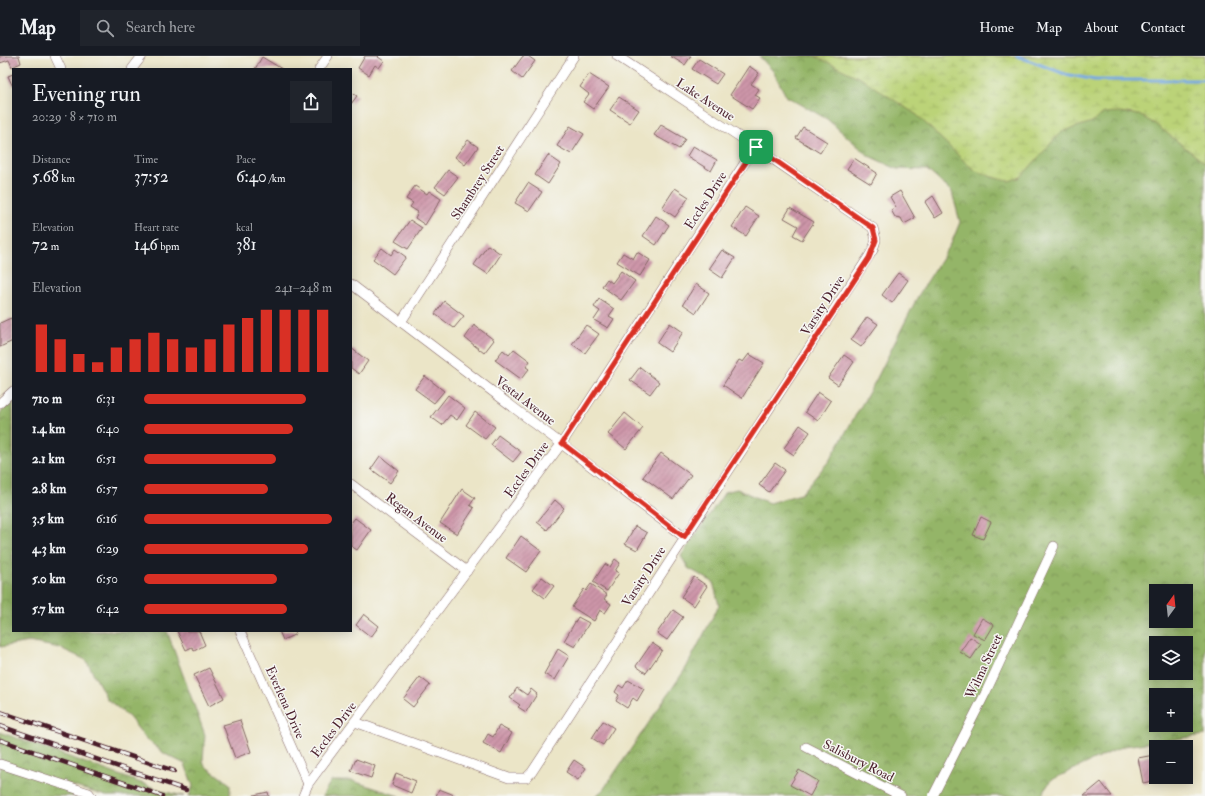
<!DOCTYPE html>
<meta charset="utf-8">
<style>
:root{--surface:#171b24;--page:#20242c;--text:#f1f3f6;--muted:#9ea1a6;--line:#363941;--accent:#d93025}
body{margin:0;font-family:"IM FELL Double Pica",serif;background:var(--page);color:var(--text);height:100vh;display:flex;flex-direction:column;font-size:15px;white-space:nowrap}
*{box-sizing:border-box;margin:0}
p{font-size:13px;color:var(--muted)}
.icon{flex:none;width:22px;height:22px;fill:none;stroke:currentColor;stroke-width:2;stroke-linecap:round;stroke-linejoin:round}
.map{position:relative;flex:1;overflow:hidden}
.panel{position:absolute;left:12px;top:12px;width:340px;height:564px;display:flex;flex-direction:column;background:var(--surface);border-radius:0px;box-shadow:0 2px 10px #0003}
.panel>*{flex:none}
.needle{width:26px;rotate:15deg}
.controls{position:absolute;left:1149px;top:528px;display:grid;gap:8px}
.controls a{display:grid;place-items:center;width:44px;height:44px;border-radius:0px;background:var(--surface);box-shadow:0 2px 10px #0003;font-size:20px}
.pin{position:absolute;display:grid;place-items:center;width:34px;height:34px;color:#fff;margin:-17px;border-radius:8px;box-shadow:0 2px 6px #0006}
.round{display:grid;place-items:center;flex:none;width:42px;height:42px;border-radius:0px;background:var(--page)}
.summary{display:flex;align-items:center;justify-content:space-between;height:68px;padding:0 20px}
h1{font-size:22px;font-weight:600;line-height:30px}
.metrics{display:grid;grid-template-columns:repeat(3,1fr);gap:6px;height:68px;padding:4px 20px}
.metrics div{display:grid;align-content:center}
.metrics b{font-size:17px;font-weight:600}
.metrics small{font-size:11px;font-weight:400}
.metrics p{font-size:11px}
.chart{height:112px;padding:8px 20px}
.chart p{display:flex;justify-content:space-between}
.chart svg{width:100%;height:72px;margin-top:4px;stroke:var(--accent);stroke-width:6}
ul{padding:0 20px;list-style:none;font-size:13px}
li{display:grid;grid-template-columns:64px 48px 1fr;align-items:center;height:30px}
li i{height:10px;border-radius:5px;background:var(--accent)}
header{display:flex;align-items:center;gap:24px;box-sizing:border-box;height:56px;padding:0 20px;background:var(--surface);border-bottom:1px solid var(--line)}
header strong{font-size:19px}
nav{display:flex;gap:22px;margin-inline-start:auto;font-size:14px}
.search{width:280px;height:36px;background:var(--page);display:flex;align-items:center;gap:10px;box-sizing:border-box;padding:0 14px;border-radius:0px;color:var(--muted);font-size:15px}
.map>svg:first-child{display:block}
.forest{fill:url(#forest-crowns);stroke:#6f6a4a;fill-rule:evenodd}
.wetland{fill:url(#wetland-marsh);stroke:#827952}
.lines{fill:none;stroke-linecap:round;stroke-linejoin:round}
.stream{stroke:#78aae4;stroke-width:3}
.building{fill:url(#building-hatch)}
.street-casing{stroke:#826462;stroke-width:10}
.street{stroke:#fff;stroke-width:9}
.rail-casing{stroke:#4a1f2b;stroke-width:4.5}
.rail{stroke:#f6f6f2;stroke-width:3;stroke-dasharray:9;stroke-linecap:butt}
.route-casing{stroke:#fff;stroke-width:8}
.route{stroke:#d93025;stroke-width:5}
.labels{text-anchor:middle;stroke-width:3;stroke-linejoin:round;paint-order:stroke}
.street-label{font-size:13px;fill:#4a1f2b;stroke:#f6f6f2}
</style>
<header>
<strong>Map</strong>
<div class="search"><svg class="icon" aria-label="search" viewBox="0 0 24 24"><circle cx="10" cy="10" r="6"/><path d="M15 15l6 6"/></svg>Search here</div>
<nav><a>Home</a><a>Map</a><a>About</a><a>Contact</a></nav>
</header>
<div class="map">
<svg width="1205" height="740" viewBox="0 0 1205 740">
<defs>
<pattern id="forest-crowns" width="20" height="18" patternUnits="userSpaceOnUse"><rect width="20" height="18" fill="#94b568"/><path d="M2 6a3 3 0 1 1 6 0M12 15a3 3 0 1 1 6 0" fill="none" stroke="#7b9356"/></pattern>
<pattern id="wetland-marsh" width="20" height="14" patternUnits="userSpaceOnUse"><rect width="20" height="14" fill="#bbd378"/><path d="M1 5h8M5 5V1M11 12h8M15 12V8" fill="none" stroke="#a2b568"/></pattern>
<pattern id="building-hatch" width="6" height="6" patternUnits="userSpaceOnUse"><rect width="6" height="6" fill="#cd95a9"/><path d="M-1 1l2-2M0 6l6-6M5 7l2-2" fill="none" stroke="#a8798a"/></pattern>
</defs>
<rect width="100%" height="100%" fill="#f6f6f2"/>
<filter id="ink" filterUnits="userSpaceOnUse"><feTurbulence type="fractalNoise" baseFrequency=".025" numOctaves="2"/><feDisplacementMap in="SourceGraphic" scale="8" xChannelSelector="R" yChannelSelector="G"/><feConvolveMatrix kernelMatrix="1 2 1 2 8 2 1 2 1" color-interpolation-filters="sRGB"/></filter>
<filter id="wash" filterUnits="userSpaceOnUse"><feTurbulence type="fractalNoise" baseFrequency=".012" numOctaves="4" result="noise"/><feDisplacementMap in="SourceGraphic" scale="16" xChannelSelector="R" yChannelSelector="G"/><feGaussianBlur stdDeviation="0.9" result="paint"/><feColorMatrix in="noise" values="0 0 0 0 0 0 0 0 0 0 0 0 0 0 0 0 0 1.4 0 .05"/><feComposite in="paint" operator="in"/></filter>
<g filter="url(#wash)">
<rect width="100%" height="100%" fill="#ebe5c7"/>
<!-- forest -->
<g class="forest">
<path d="M759 0H1205V679L1124 690 1051 724 1041 740H595L603 734 686 612 719 549 713 526 688 512 681 500 725 436 737 433 769 447 801 438 829 405 876 324 918 240 951 188 960 166 952 136 927 114 897 113 869 100 827 63 786 40 773 15ZM1156 535H1186V565H1156ZM1156 587H1186V617H1156ZM1156 639H1186V669H1156Z"/>
<polygon points="13,345 13,575 167,575 205,679 203,704 205,710 230,728 230,740 189,740 193,730 185,708 165,698 146,683 129,661 107,643 86,604 60,592 29,586 0,591 0,357"/>
<polygon points="0,676 166,736 184,740 106,740 9,711 75,733 79,740 0,740"/>
<polygon points="331,725 353,725 399,740 322,740"/>
</g>
<!-- wetland -->
<polygon class="wetland" points="815,0 1205,0 1205,107 1155,68 1139,59 1120,56 1104,57 1092,66 1061,76 1021,121 1009,125 995,122 976,115 967,108 917,59 862,23"/>
<g class="lines">
<!-- stream -->
<polyline class="stream" points="1017,0 1065,18 1095,24 1205,24"/>
</g>
<g id="blocks">
<!-- building -->
<g class="building">
<polygon points="0,0 19,0 21,7 12,11 9,4 0,7"/>
<polygon points="365,0 379,0 378,1 384,5 379,12 375,9 369,19 358,12"/>
<polygon points="523,0 528,0 535,5 522,23 512,15"/>
<polygon points="670,0 691,0 685,9"/>
<polygon points="262,1 282,13 255,13"/>
<polygon points="699,3 723,18 716,28 692,13"/>
<polygon points="749,10 759,17 751,28 759,33 755,39 760,42 752,53 730,39"/>
<polygon points="13,18 13,31 8,20"/>
<polygon points="589,18 609,31 593,53 583,46 589,38 580,31"/>
<polygon points="351,36 357,40 351,48"/>
<polygon points="619,41 639,54 630,67 610,54"/>
<polygon points="661,69 685,83 679,93 654,79"/>
<polygon points="570,70 584,78 571,98 557,90"/>
<polygon points="803,71 827,86 820,97 796,82"/>
<polygon points="468,84 478,91 465,109 455,101"/>
<polygon points="693,90 717,104 711,115 687,100"/>
<polygon points="548,99 561,108 548,128 535,119"/>
<polygon points="854,102 877,117 871,128 847,113"/>
<polygon points="448,114 458,121 445,138 435,131"/>
<polygon points="528,127 542,136 529,155 515,147"/>
<polygon points="415,130 427,138 429,135 441,143 425,169 415,162 418,156 410,151 413,147 406,143"/>
<polygon points="675,132 689,141 675,161 662,152"/>
<polygon points="900,135 915,162 904,168 901,162 895,161 891,154 896,151 890,141"/>
<polygon points="933,140 943,157 935,162 925,146"/>
<polygon points="745,151 759,160 746,180 732,171"/>
<polygon points="790,152 814,166 802,184 793,179 798,170 784,162"/>
<polygon points="656,160 669,169 656,189 643,180"/>
<polygon points="410,164 422,172 408,193 395,185"/>
<polygon points="488,189 501,198 488,218 474,209"/>
<polygon points="382,192 391,199 395,193 406,201 393,218 373,203"/>
<polygon points="722,194 735,202 722,222 709,213"/>
<polygon points="637,196 650,204 640,220 617,206 623,197 633,203"/>
<polygon points="621,215 635,225 621,244 602,230 607,223 612,227"/>
<polygon points="898,217 908,224 892,247 882,239"/>
<polygon points="696,228 709,237 696,257 683,248"/>
<polygon points="599,243 614,253 609,260 614,263 608,272 594,264 600,255 594,251"/>
<polygon points="444,245 464,260 454,272 435,258"/>
<polygon points="867,261 878,268 861,291 851,284"/>
<polygon points="11,262 13,266 13,285 0,291 0,267"/>
<polygon points="670,267 683,276 670,296 657,287"/>
<polygon points="474,269 494,284 484,297 465,282"/>
<polygon points="586,269 599,278 585,297 572,288"/>
<polygon points="351,292 368,305 359,318 351,312"/>
<polygon points="514,293 530,305 526,311 529,313 521,323 495,304 503,294 509,299"/>
<polygon points="749,298 764,307 742,342 723,329 739,304 743,306"/>
<polygon points="844,299 854,306 838,329 828,322"/>
<polygon points="640,311 659,326 650,338 630,324"/>
<polygon points="425,320 444,335 434,347 415,333"/>
<polygon points="818,336 831,345 818,365 805,356"/>
<polygon points="448,339 465,352 457,364 450,359 442,369 431,361"/>
<polygon points="475,356 495,371 485,383 466,369"/>
<polygon points="625,357 643,372 626,393 608,378"/>
<polygon points="800,369 810,376 794,399 784,392"/>
<polygon points="498,379 521,396 513,406 491,389"/>
<polygon points="661,397 691,419 673,443 643,421"/>
<polygon points="380,400 399,415 390,427 371,413"/>
<polygon points="775,407 785,414 769,436 759,429"/>
<polygon points="462,433 475,442 470,449 474,452 457,478 440,467"/>
<polygon points="555,444 564,452 547,474 537,466"/>
<polygon points="981,461 991,466 983,483 973,479"/>
<polygon points="355,462 371,474 357,494 351,490 351,467"/>
<polygon points="635,470 647,477 637,494 625,488"/>
<polygon points="521,480 541,495 526,516 506,502"/>
<polygon points="615,503 620,507 615,515 619,517 607,535 593,526 605,508 610,511"/>
<polygon points="542,521 554,530 545,542 533,533"/>
<polygon points="694,521 707,530 694,550 681,541"/>
<polygon points="591,528 607,539 604,543 611,548 605,557 600,554 594,565 572,551 584,533 586,535"/>
<polygon points="673,554 683,561 667,584 657,577"/>
<polygon points="364,558 379,570 371,581 356,569"/>
<polygon points="578,561 589,567 575,591 564,585"/>
<polygon points="982,562 994,569 985,584 973,578"/>
<polygon points="177,575 199,575 205,589 194,595 192,591 186,594"/>
<polygon points="279,575 294,575 296,578 283,584"/>
<polygon points="970,581 981,588 971,603 960,596"/>
<polygon points="652,587 662,594 646,617 636,610"/>
<polygon points="558,593 569,600 555,624 544,618"/>
<polygon points="209,612 224,642 209,650 194,619"/>
<polygon points="420,621 430,629 413,651 403,643"/>
<polygon points="628,624 644,633 637,645 633,642 627,652 616,645 619,639 615,636 619,629 623,632"/>
<polygon points="517,632 527,639 531,633 537,638 526,656 518,651 520,649 510,642"/>
<polygon points="240,664 251,696 235,702 223,669"/>
<polygon points="603,665 614,672 603,689 592,682"/>
<polygon points="499,670 512,677 501,697 483,687 488,678 493,681"/>
<polygon points="1165,688 1166,691 1156,691 1157,724 1143,727 1138,702 1154,699 1152,691"/>
<polygon points="356,703 375,710 371,722 351,715"/>
<polygon points="574,704 586,712 578,724 566,716"/>
<polygon points="799,714 818,725 810,740 790,729"/>
<polygon points="396,717 416,725 411,737 392,729"/>
<polygon points="1101,726 1112,740 1084,740"/>
<polygon points="439,733 457,740 436,740"/>
<polygon points="268,736 269,740 254,740 254,739"/>
</g>
</g>
</g>
<g filter="url(#ink)">
<use href="#blocks" fill-opacity="0" stroke="#826462" stroke-width="1"/>
<g class="lines">
<!-- street casing -->
<g class="street-casing">
<g id="street">
<polyline points="55,0 61,13"/>
<polyline points="132,13 142,0"/>
<polyline points="319,13 328,0"/>
<polyline points="351,228 684,481"/>
<polyline points="401,266 574,0"/>
<polyline points="0,347 13,335"/>
<polyline points="351,428 467,515"/>
<polyline points="240,575 308,728"/>
<polyline points="355,666 509,722 526,722 532,716 873,194 876,184 873,172 755,91 617,0"/>
<polyline points="806,691 901,740"/>
<polyline points="0,708 89,737 91,740"/>
<polyline points="303,740 308,728 562,387 755,91"/>
<polyline points="933,740 985,638 1054,490"/>
</g>
</g>
<!-- street -->
<use href="#street" class="street"/>
<!-- rail casing -->
<g class="rail-casing">
<g id="rail">
<polyline points="0,656 174,715"/>
<polyline points="0,670 186,734"/>
<polyline points="0,684 162,740"/>
</g>
</g>
<!-- rail -->
<use href="#rail" class="rail"/>
</g>
</g>
<g class="lines" filter="url(#ink)">
<!-- route casing -->
<g class="route-casing">
<polygon id="route" points="756,91 873,172 876,184 869,202 684,481 562,387"/>
</g>
<!-- route -->
<use href="#route" class="route"/>
</g>
<g class="labels">
<!-- street labels -->
<g class="street-label">
<text transform="translate(706 43) rotate(33)" y="5">Lake Avenue</text>
<text transform="translate(477 126) rotate(-57)" y="5">Shambrey Street</text>
<text transform="translate(705 144) rotate(-57)" y="5">Eccles Drive</text>
<text transform="translate(822 249) rotate(-57)" y="5">Varsity Drive</text>
<text transform="translate(526 344) rotate(37)" y="5">Vestal Avenue</text>
<text transform="translate(526 413) rotate(-54)" y="5">Eccles Drive</text>
<text transform="translate(417 461) rotate(37)" y="5">Regan Avenue</text>
<text transform="translate(643 520) rotate(-57)" y="5">Varsity Drive</text>
<text transform="translate(983 610) rotate(-65)" y="5">Wilma Street</text>
<text transform="translate(286 646) rotate(66)" y="5">Everlena Drive</text>
<text transform="translate(333 673) rotate(-53)" y="5">Eccles Drive</text>
<text transform="translate(859 704) rotate(27)" y="5">Salisbury Road</text>
</g>
</g>
</svg>
<div class="controls">
<a><svg class="needle" viewBox="-14 -14 28 28"><path d="M0-13l5 13h-10z" fill="#e53935"/><path d="M0 13l5-13h-10z" fill="#9ea1a6"/></svg></a>
<a><svg class="icon" aria-label="layers" viewBox="0 0 24 24"><path d="M12 4l9 5-9 5-9-5zM3 14l9 5 9-5"/></svg></a>
<a>+</a>
<a>−</a>
</div>
<div class="pin" style="left:756px;top:91px;background:#1e9e55"><svg class="icon" aria-label="arrive" viewBox="0 0 24 24"><path d="M6 21V4h12l-3 4 3 4H6"/></svg></div>
<section class="panel">
<div class="summary"><div><h1>Evening run</h1><p>20:29 · 8 × 710 m</p></div><a class="round"><svg class="icon" aria-label="share" viewBox="0 0 24 24"><path d="M12 15V3M7 8l5-5 5 5M5 13v7h14v-7"/></svg></a></div>
<div class="metrics">
<div><p>Distance</p><b>5.68<small> km</small></b></div>
<div><p>Time</p><b>37:52</b></div>
<div><p>Pace</p><b>6:40<small> /km</small></b></div>
</div>
<div class="metrics">
<div><p>Elevation</p><b>72<small> m</small></b></div>
<div><p>Heart rate</p><b>146<small> bpm</small></b></div>
<div><p>kcal</p><b>381</b></div>
</div>
<div class="chart"><p><span>Elevation</span>241–248 m</p>
<svg viewBox="0 0 160 44" preserveAspectRatio="none"><path d="M5 44V15M15 44V24M25 44V33M35 44V38M45 44V29M55 44V24M65 44V20M75 44V24M85 44V29M95 44V24M105 44V15M115 44V11M125 44V6M135 44V6M145 44V6M155 44V6"/></svg>
</div>
<ul>
<li><b>710 m</b>6:31<i style="width:86%"></i></li>
<li><b>1.4 km</b>6:40<i style="width:79%"></i></li>
<li><b>2.1 km</b>6:51<i style="width:70%"></i></li>
<li><b>2.8 km</b>6:57<i style="width:66%"></i></li>
<li><b>3.5 km</b>6:16<i style="width:100%"></i></li>
<li><b>4.3 km</b>6:29<i style="width:87%"></i></li>
<li><b>5.0 km</b>6:50<i style="width:71%"></i></li>
<li><b>5.7 km</b>6:42<i style="width:76%"></i></li>
</ul>
</section>
</div>
